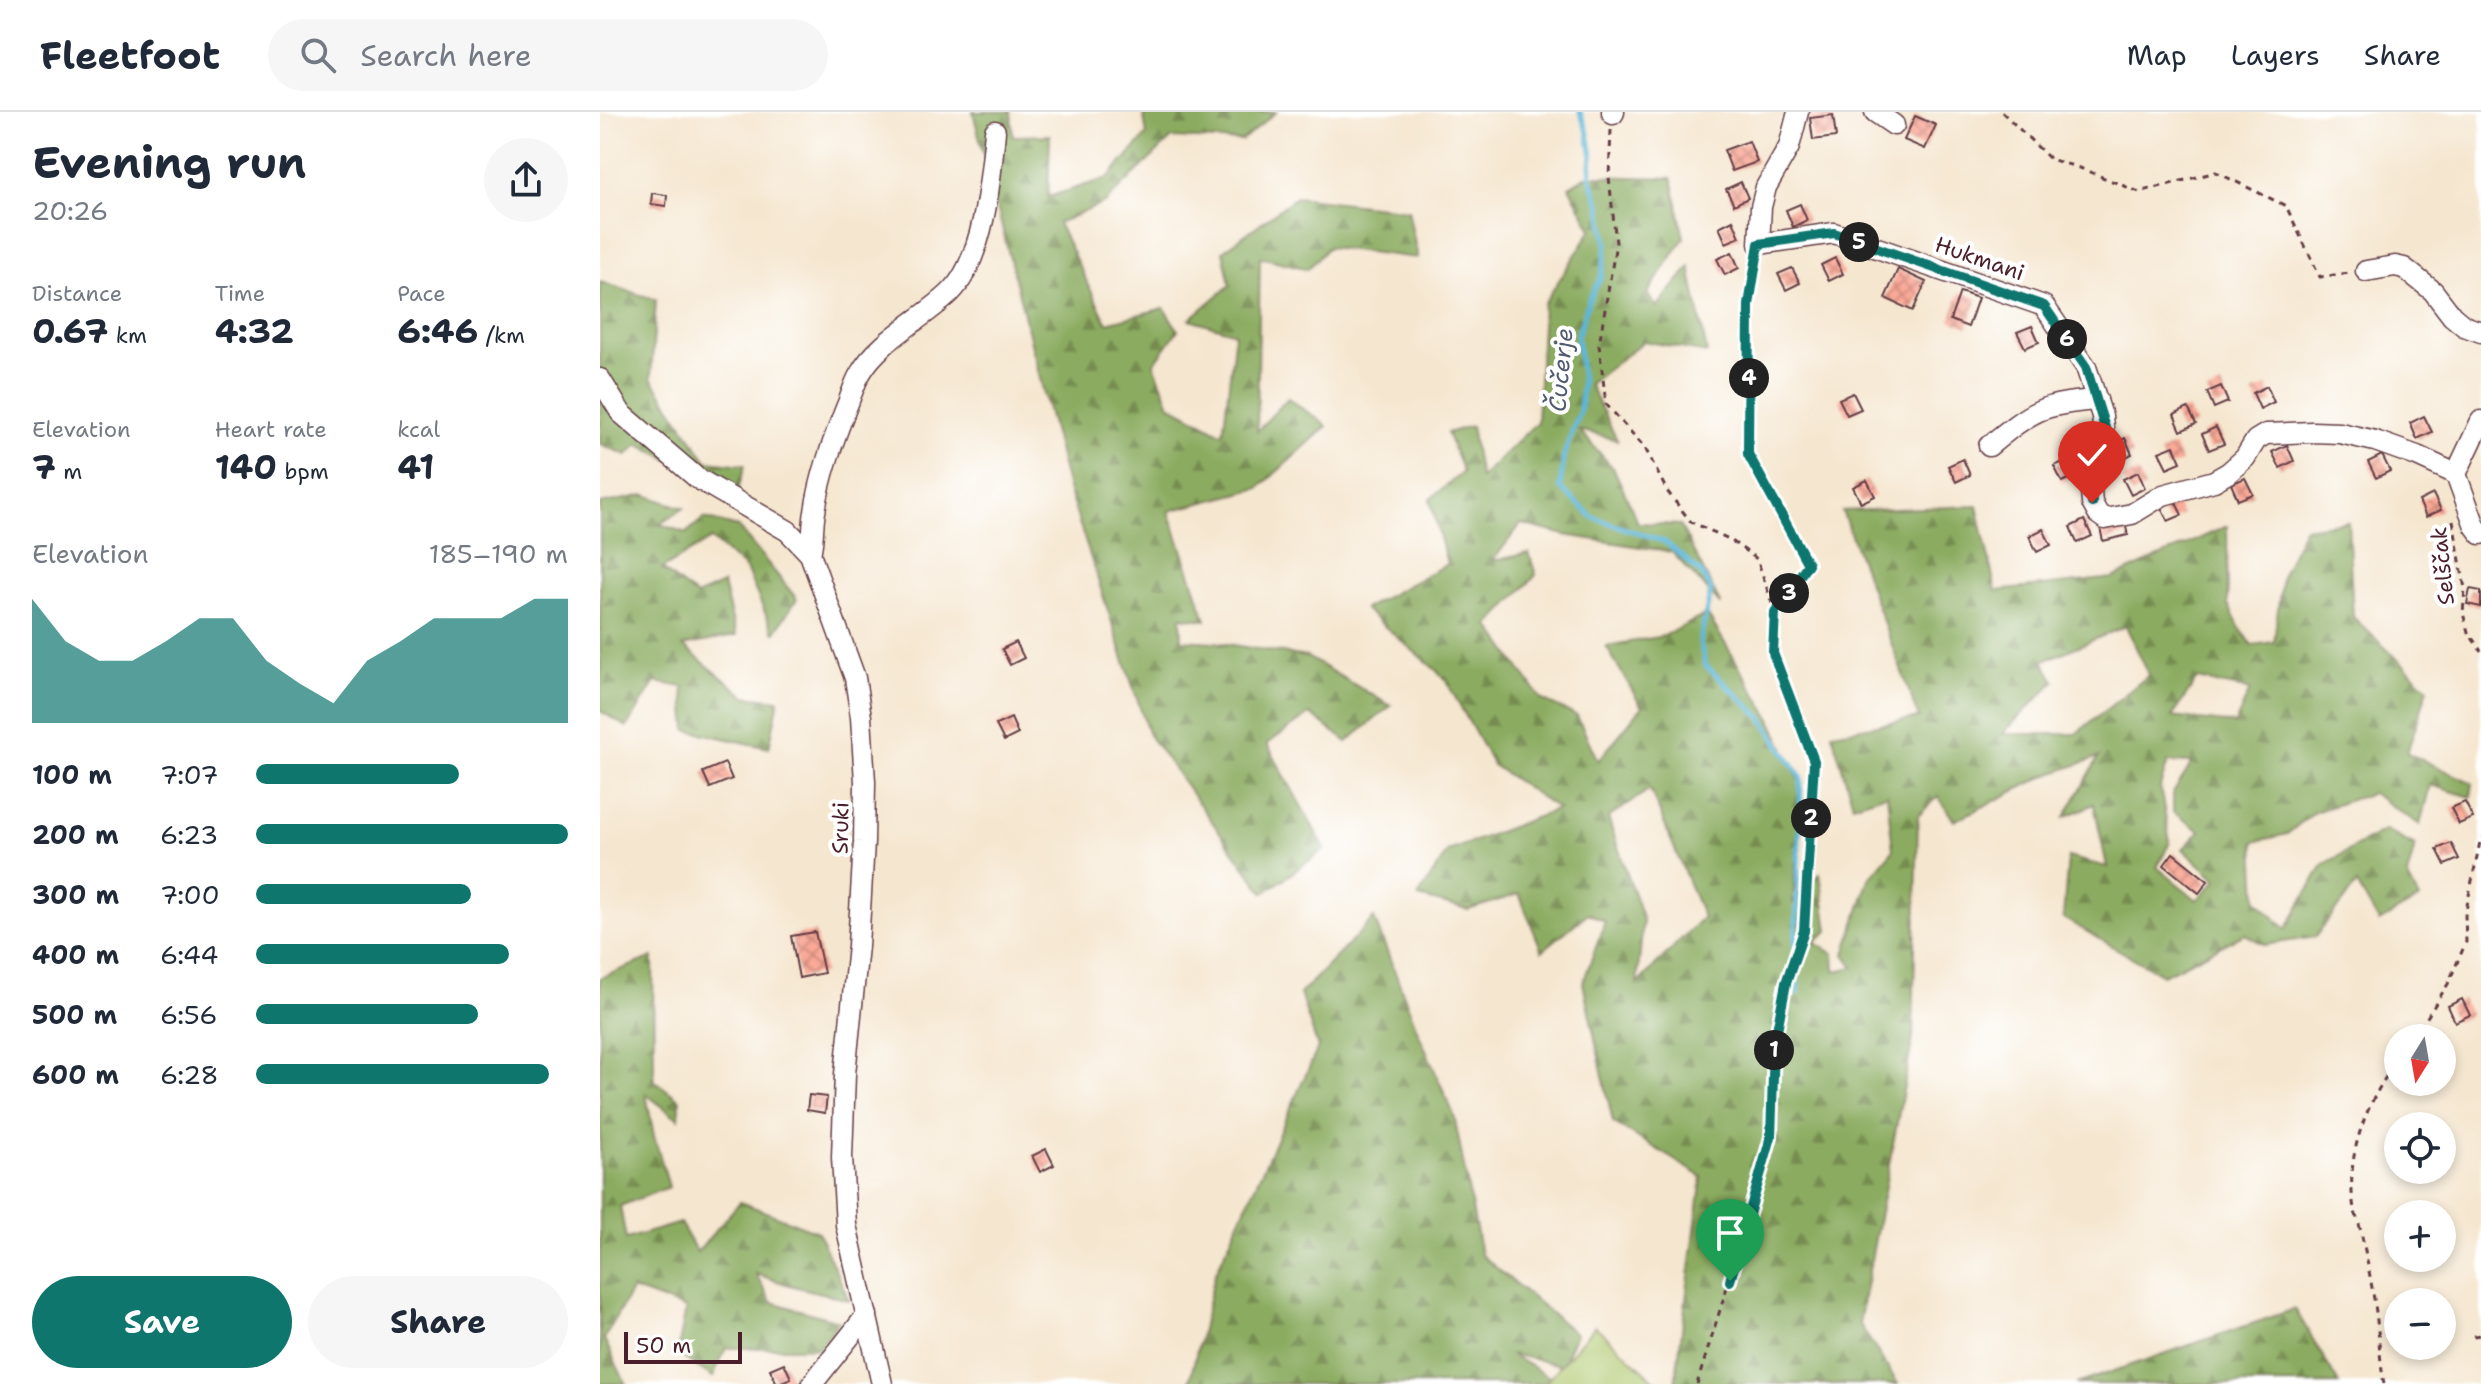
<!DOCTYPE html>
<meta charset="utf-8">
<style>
:root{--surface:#fff;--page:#f6f6f7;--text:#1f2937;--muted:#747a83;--line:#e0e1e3;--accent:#0f766e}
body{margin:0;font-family:"Shantell Sans",sans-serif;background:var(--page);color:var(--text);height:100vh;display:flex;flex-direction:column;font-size:30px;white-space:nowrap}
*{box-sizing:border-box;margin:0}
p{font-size:26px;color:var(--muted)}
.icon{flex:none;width:44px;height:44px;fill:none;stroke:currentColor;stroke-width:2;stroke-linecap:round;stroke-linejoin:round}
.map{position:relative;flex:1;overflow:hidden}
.drawer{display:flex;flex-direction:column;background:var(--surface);width:600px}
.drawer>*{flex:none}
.needle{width:52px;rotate:191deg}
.controls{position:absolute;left:1784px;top:912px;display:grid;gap:16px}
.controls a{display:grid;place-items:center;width:72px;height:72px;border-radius:50%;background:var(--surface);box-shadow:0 4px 12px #0003;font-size:40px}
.scale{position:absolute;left:24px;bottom:20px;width:118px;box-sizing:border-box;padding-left:8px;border:4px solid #4a1f2b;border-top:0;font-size:22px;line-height:28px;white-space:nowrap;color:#4a1f2b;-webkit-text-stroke:6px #fff;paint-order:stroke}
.pin{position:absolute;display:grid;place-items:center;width:68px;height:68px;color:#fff;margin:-82px -34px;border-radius:50% 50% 50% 0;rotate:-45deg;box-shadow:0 0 8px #0007}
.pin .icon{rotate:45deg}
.km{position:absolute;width:40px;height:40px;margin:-20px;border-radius:50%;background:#222;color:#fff;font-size:22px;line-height:40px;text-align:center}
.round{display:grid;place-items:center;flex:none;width:84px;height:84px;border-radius:42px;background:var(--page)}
.overview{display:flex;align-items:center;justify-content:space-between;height:136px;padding:0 32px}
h1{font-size:44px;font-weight:700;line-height:60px}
.stats{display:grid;grid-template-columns:repeat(3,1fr);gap:12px;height:136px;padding:8px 32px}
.stats div{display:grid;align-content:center}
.stats b{font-size:34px;font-weight:700}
.stats small{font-size:22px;font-weight:400}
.stats p{font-size:22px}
.chart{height:224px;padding:16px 32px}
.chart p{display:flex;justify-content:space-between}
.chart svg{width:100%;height:144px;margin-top:8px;fill:var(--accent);opacity:.7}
.action{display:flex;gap:16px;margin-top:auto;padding:16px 32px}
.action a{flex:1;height:92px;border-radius:48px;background:var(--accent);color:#fff;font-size:32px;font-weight:700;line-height:92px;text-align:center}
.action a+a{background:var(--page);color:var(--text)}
ul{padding:0 32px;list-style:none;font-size:26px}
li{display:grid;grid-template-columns:128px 96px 1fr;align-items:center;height:60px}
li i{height:20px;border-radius:10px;background:var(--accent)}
header{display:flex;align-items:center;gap:48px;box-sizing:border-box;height:112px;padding:0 40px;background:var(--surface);border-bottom:2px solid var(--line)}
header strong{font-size:38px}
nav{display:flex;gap:44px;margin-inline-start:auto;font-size:28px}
.search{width:560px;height:72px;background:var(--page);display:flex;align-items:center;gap:20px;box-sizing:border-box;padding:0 28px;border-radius:44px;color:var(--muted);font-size:30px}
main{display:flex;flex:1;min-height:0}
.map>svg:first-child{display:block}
.forest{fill:url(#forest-firs);stroke:#6a6646;stroke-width:2;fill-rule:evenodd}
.park{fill:#afc86d;stroke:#7c744c;stroke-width:2}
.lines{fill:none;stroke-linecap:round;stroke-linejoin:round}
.stream{stroke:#5bb7d9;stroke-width:5}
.building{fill:url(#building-cross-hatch)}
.minor-casing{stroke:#643d44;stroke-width:23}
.path{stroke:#643d44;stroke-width:3;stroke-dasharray:6 6;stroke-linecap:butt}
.minor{stroke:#fff;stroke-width:20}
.route-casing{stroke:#fff;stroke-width:16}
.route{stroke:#0f766e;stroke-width:10}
.labels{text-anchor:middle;stroke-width:8;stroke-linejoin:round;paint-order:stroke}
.street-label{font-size:22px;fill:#4a1f2b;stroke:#fff}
.water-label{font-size:24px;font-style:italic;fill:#515c71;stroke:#fff}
</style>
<header>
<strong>Fleetfoot</strong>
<div class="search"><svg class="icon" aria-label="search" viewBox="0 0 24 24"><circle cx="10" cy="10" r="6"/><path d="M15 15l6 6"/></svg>Search here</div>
<nav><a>Map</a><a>Layers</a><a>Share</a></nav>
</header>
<main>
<section class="drawer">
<div class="overview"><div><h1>Evening run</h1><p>20:26</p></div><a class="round"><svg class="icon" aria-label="share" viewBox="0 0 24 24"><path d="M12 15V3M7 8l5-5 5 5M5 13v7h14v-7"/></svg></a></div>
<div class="stats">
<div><p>Distance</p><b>0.67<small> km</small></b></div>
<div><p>Time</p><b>4:32</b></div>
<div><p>Pace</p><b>6:46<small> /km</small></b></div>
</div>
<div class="stats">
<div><p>Elevation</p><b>7<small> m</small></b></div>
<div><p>Heart rate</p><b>140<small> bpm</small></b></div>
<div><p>kcal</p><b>41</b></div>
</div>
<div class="chart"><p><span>Elevation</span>185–190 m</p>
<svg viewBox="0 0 160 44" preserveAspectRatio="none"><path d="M0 44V6L10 19L20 25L30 25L40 19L50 12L60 12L70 25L80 32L90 38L100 25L110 19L120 12L130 12L140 12L150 6L160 6V44z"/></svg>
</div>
<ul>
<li><b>100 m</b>7:07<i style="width:65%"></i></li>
<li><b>200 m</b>6:23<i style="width:100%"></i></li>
<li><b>300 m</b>7:00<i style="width:69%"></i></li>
<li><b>400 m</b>6:44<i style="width:81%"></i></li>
<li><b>500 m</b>6:56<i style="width:71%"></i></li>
<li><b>600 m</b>6:28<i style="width:94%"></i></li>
</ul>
<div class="action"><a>Save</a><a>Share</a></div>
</section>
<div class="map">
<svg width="1881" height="1272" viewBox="0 0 1881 1272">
<defs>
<pattern id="forest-firs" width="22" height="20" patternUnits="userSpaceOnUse" patternTransform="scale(2)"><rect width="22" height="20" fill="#8bac60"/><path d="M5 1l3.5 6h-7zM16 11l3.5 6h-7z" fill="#748b4f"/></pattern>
<pattern id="building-cross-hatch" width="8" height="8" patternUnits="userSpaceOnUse" patternTransform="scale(2)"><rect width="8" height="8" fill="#faa997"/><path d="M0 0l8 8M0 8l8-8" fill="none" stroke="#cc897b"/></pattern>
</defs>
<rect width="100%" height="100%" fill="#fff"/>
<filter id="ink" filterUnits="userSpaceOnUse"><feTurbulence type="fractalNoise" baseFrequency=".0125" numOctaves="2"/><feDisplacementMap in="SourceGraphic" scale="16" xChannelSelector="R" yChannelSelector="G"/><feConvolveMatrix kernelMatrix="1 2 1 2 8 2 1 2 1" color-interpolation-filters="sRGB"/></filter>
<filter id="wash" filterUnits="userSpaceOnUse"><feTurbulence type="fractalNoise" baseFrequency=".006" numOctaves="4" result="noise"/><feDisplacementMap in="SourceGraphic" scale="32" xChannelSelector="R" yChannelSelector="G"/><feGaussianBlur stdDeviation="1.8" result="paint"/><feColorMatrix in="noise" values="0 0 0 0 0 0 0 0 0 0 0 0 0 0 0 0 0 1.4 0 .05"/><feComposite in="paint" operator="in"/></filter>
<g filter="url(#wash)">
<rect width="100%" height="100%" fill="#f5e6cf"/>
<!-- forest -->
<g class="forest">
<polygon points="373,0 411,0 413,24 450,23 448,85 508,66 547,23 543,0 676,0 642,29 572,26 505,91 458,111 507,211 564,196 578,218 554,252 570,293 623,322 635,221 590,207 630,173 623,139 696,85 808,98 818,146 728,135 708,157 660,145 657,319 688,286 727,314 659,376 569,399 606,508 581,505 582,528 615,530 707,545 791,594 747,630 710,602 667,632 725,737 664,781 549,623 468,377"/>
<path d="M987 64 1072 66 1084 126 1047 182 1057 195 1090 155 1107 241 1044 229 989 272 1017 328 979 318 1014 357 1038 411 1080 413 1121 493 1072 440 965 423 921 412 893 449 929 441 936 463 889 513 942 588 977 604 998 649 1042 595 1006 534 1064 524 1107 502 1169 603 1201 672 1193 790 1220 762 1228 819 1214 830 1234 842 1235 859 1254 855 1245 842 1269 767 1293 738 1287 682 1253 693 1232 621 1319 606 1242 399 1377 394 1396 479 1513 466 1627 414 1628 492 1640 517 1652 533 1674 530 1682 463 1704 416 1748 410 1753 505 1828 576 1807 641 1873 671 1871 685 1830 673 1820 713 1772 681 1714 700 1687 722 1654 730 1657 788 1686 817 1723 753 1785 718 1815 734 1807 764 1819 787 1779 810 1757 772 1715 825 1665 833 1645 822 1563 863 1463 806 1468 745 1507 755 1494 692 1465 705 1499 645 1445 664 1354 709 1338 684 1318 704 1313 926 1259 1211 1298 1272H1075L1102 1065 1013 1010 983 871 1005 809 988 801 942 839 919 782 868 798 818 785 848 739 958 697 893 653 844 565 764 497 847 452 830 387 863 360 847 321 871 314 880 366 937 310 943 193 992 117 969 75ZM1526 514 1549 563 1476 622H1402L1455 569 1443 549ZM1597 567 1650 578 1635 612 1572 605ZM1568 650 1592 651 1573 681V700L1600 719 1583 737 1617 768 1597 788 1557 755 1570 730 1560 675ZM1050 677 1103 805 1037 872 1043 808 1008 706Z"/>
<polygon points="0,170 56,188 51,266 107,349 145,353 137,381 38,332 27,343 0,332"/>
<polygon points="45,383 84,396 60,412 86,421 104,406 138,415 197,487 174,521 146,457 111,427 62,457 96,484 123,472 136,524 83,534 145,584 179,588 169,636 87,618 83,575 55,570 27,615 0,599 0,392"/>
<polygon points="774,806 821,927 854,1003 881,1143 976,1222 962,1253 910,1242 961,1272 589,1272 615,1162 718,936 700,882"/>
<polygon points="53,845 54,968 80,988 79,1007 46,982 54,1024 69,1075 20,1094 26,1127 80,1111 97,1140 140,1090 218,1120 249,1188 189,1173 156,1162 171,1190 239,1209 219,1236 126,1236 113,1265 77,1242 86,1197 32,1177 4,1227 26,1272 0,1272 0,866"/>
<polygon points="1695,1197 1739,1272 1476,1272"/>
</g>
<!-- park -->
<polygon class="park" points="995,1214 1059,1272 944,1272"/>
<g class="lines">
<!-- stream -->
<polyline class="stream" points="980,0 988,21 992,44 990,66 1000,92 1007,132 1001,165 989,187 977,225 982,270 980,298 964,342 960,376 994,406 1065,430 1101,461 1111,478 1100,529 1105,553 1162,606 1201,665 1195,845 1198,881"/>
</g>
<g id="blocks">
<!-- building -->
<g class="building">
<polygon points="1233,3 1236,25 1213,28 1210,6"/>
<polygon points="1315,4 1336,13 1325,37 1304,28"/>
<polygon points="1149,29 1157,50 1132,59 1124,38"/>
<polygon points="1141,70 1148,86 1134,93 1126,77"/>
<polygon points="52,81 67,83 66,94 51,92"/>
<polygon points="1200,92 1207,108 1193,115 1186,98"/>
<polygon points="1133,108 1140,125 1126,131 1119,115"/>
<polygon points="1132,140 1139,156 1125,163 1117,147"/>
<polygon points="1235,146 1243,162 1229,169 1221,153"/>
<polygon points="1192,156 1200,171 1186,178 1178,162"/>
<polygon points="1298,157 1326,170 1313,199 1285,186"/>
<polygon points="1360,180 1378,186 1368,215 1350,208"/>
<polygon points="1432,214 1439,230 1425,236 1417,220"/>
<polygon points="1621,274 1628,290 1614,296 1607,280"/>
<polygon points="1667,274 1674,290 1660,297 1653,281"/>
<polygon points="1253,281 1261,297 1247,303 1239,287"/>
<polygon points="1588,296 1596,312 1581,319 1574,303"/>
<polygon points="1824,304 1832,320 1817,327 1810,311"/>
<polygon points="1616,315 1624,332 1609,338 1602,322"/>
<polygon points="1525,326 1532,342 1518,349 1511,333"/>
<polygon points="1687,333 1694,349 1680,356 1672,340"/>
<polygon points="1574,334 1581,350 1567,356 1559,340"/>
<polygon points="1782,343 1790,359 1776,366 1768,350"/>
<polygon points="1363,347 1370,363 1356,370 1348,354"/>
<polygon points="1468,348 1476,364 1462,370 1454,354"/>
<polygon points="1538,360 1545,376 1531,383 1523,367"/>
<polygon points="1645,366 1653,382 1638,388 1631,372"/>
<polygon points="1267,368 1275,384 1261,391 1253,375"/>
<polygon points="1833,382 1841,398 1826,405 1819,389"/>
<polygon points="1574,387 1582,403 1568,409 1560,393"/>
<polygon points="1484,408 1492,424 1477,431 1470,415"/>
<polygon points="1525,411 1528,423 1503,429 1500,416"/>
<polygon points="1443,417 1451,433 1437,440 1429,424"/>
<polygon points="1870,477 1881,479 1881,495 1867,492"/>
<polygon points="416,530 424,546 410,553 402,537"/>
<polygon points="411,606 418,622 404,629 396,613"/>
<polygon points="125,651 132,667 110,676 103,660"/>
<polygon points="1865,690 1873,706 1859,712 1851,696"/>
<polygon points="1851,731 1859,747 1845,753 1837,737"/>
<polygon points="1573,741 1608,769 1599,781 1564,753"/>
<polygon points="215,820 224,861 199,866 191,824"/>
<polygon points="1862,887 1870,903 1855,910 1848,894"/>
<polygon points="209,983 227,985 225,1001 207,998"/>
<polygon points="446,1037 454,1053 440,1060 432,1044"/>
<polygon points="184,1251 191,1266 177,1272 170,1257"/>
</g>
</g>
</g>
<g filter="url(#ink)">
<use href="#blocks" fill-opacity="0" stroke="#643d44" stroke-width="2"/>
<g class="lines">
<!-- minor casing -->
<g class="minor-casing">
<g id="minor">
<polyline points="1012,0 1013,2 1014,0"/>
<polyline points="1198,0 1189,35 1166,75 1161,95 1159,132 1234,121 1444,194 1486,255 1502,304 1504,327 1491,379 1492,391 1498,402 1505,407 1532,402 1563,383 1614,369 1628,361 1645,346 1656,328 1666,322 1712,320 1740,321 1775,329 1817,344 1856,362"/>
<polyline points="1275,0 1294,13"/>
<polyline points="1766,159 1795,154 1804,156 1833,179 1852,204 1864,214 1881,220"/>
<polyline points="0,267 21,301 97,366 188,419 210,442 255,566 261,605 265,670 264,730 258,834 245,962 242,1045 246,1113 282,1272"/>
<polyline points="1881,309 1856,362 1875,414 1881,422"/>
<path d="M1389 334C1432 299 1440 292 1497 288"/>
<path d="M210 442C214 428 212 415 215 400 220 364 233 329 246 296 251 285 254 272 260 262 278 229 323 207 350 181 384 148 391 65 395 19"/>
<polyline points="212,1272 267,1203"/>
</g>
</g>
<!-- path -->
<g class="path">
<polyline points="1402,0 1450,47 1480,56 1539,80 1616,60 1686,94 1720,165 1749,161"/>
<polyline points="1011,18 1009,65 1016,131 999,233 1006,292 1045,336 1067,379 1091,410 1129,427 1157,447 1175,500 1173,541 1214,649 1204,819 1186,871 1174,934 1171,1025 1160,1069 1097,1272"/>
<polyline points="1156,147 1149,193 1148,342 1208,452 1175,500"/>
<polyline points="1853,409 1865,477 1863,501 1868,520 1881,539"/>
<polyline points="1814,926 1848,872 1866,830 1865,803 1881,725"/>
<polyline points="1873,1224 1881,1223"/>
<path d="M1784 1272C1779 1244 1779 1215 1774 1187 1770 1164 1766 1142 1761 1120 1759 1110 1754 1100 1753 1090 1746 1039 1768 988 1798 947"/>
</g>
<!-- minor -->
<use href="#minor" class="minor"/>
</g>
</g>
<g class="lines" filter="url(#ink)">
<!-- route casing -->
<g class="route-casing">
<polyline id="route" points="1130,1169 1171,1025 1174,934 1186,871 1204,819 1214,649 1173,541 1175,500 1208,452 1148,342 1149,193 1159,132 1234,121 1444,194 1486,255 1505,316 1502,341 1491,379 1492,391"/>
</g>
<!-- route -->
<use href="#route" class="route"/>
</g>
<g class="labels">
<!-- street labels -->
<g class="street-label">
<text transform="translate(1380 146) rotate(19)" y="8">Hukmani</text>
<text transform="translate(1842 454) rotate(-96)" y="8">Selščak</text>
<text transform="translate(240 716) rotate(-89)" y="8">Sruki</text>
</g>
<!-- water labels -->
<g class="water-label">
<text transform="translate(961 258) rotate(-85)" y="8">Čučerje</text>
</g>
</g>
</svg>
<div class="controls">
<a><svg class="needle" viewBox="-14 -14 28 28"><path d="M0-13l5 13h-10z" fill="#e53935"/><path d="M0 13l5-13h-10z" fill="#747a83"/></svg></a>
<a><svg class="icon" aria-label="locate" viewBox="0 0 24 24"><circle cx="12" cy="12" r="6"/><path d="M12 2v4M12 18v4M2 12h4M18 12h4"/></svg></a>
<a>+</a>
<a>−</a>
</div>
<div class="scale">50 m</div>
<div class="pin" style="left:1130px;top:1169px;background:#1e9e55"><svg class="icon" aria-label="arrive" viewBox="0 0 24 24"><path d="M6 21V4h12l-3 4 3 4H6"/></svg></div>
<div class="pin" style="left:1492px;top:391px;background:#d93025"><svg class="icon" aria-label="check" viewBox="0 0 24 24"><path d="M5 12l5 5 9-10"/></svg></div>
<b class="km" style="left:1174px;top:938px">1</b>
<b class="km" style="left:1211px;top:706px">2</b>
<b class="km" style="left:1189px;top:481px">3</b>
<b class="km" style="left:1149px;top:266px">4</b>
<b class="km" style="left:1259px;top:130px">5</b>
<b class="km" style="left:1467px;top:227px">6</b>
</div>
</main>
